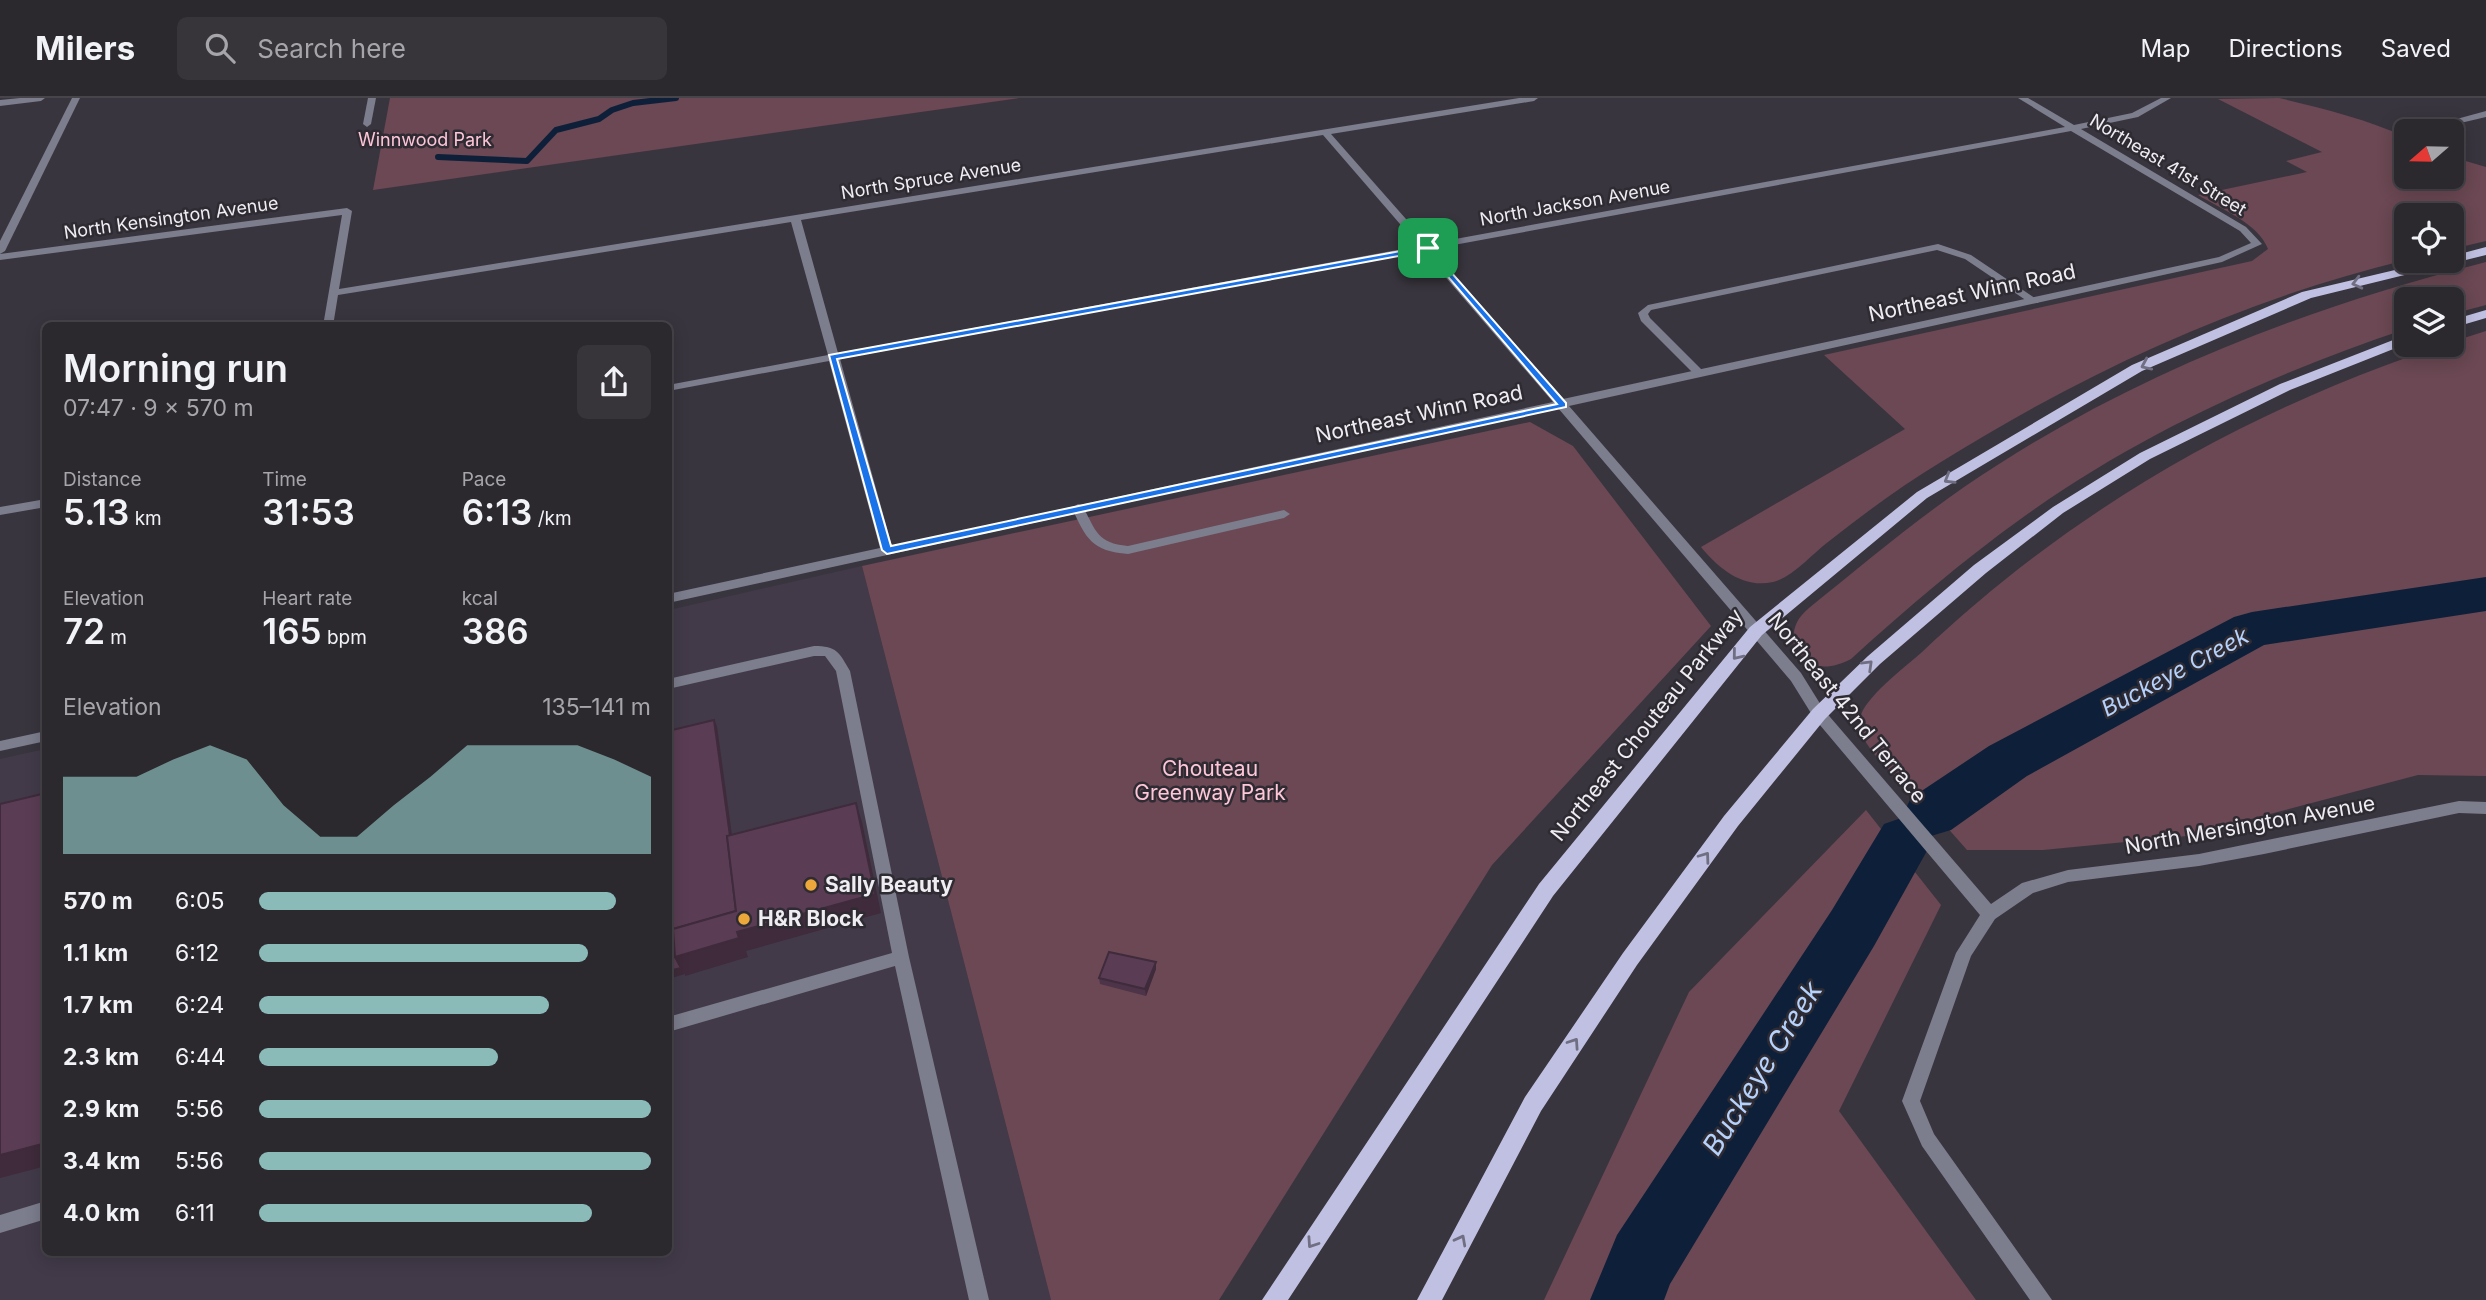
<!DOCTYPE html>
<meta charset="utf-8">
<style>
:root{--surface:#2b282e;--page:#37343a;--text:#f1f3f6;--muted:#a6a6aa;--line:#47444a;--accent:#8bbbb9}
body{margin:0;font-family:Inter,sans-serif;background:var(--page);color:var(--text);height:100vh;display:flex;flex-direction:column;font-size:26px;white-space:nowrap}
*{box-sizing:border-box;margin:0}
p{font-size:23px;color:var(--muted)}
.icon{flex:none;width:38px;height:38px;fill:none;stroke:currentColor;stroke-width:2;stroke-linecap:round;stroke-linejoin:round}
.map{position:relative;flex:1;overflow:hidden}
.drawer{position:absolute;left:42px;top:224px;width:630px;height:934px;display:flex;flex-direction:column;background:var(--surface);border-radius:10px;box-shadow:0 4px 18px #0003,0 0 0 2px var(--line)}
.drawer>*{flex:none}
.needle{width:46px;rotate:250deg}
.tools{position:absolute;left:2394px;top:21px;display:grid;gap:14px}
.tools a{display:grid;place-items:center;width:70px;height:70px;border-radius:10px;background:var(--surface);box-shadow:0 4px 18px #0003,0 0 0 2px var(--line);font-size:35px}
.pin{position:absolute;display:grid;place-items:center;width:60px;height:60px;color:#fff;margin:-30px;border-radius:14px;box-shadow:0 4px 10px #0006}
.round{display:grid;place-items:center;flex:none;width:74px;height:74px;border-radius:10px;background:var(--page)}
.headline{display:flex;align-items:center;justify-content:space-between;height:119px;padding:0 21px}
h1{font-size:38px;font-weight:600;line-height:52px}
.figures{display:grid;grid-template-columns:repeat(3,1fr);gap:10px;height:119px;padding:7px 21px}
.figures div{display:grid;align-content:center}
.figures b{font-size:35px;font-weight:600}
.figures small{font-size:19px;font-weight:400}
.figures p{font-size:19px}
.chart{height:196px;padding:14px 21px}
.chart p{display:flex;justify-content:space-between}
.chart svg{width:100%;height:126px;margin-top:7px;fill:var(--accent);opacity:.7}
ul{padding:0 21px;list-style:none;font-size:23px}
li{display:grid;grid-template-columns:112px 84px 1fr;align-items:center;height:52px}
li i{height:18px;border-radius:9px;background:var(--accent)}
header{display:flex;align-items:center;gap:42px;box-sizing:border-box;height:98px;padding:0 35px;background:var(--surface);border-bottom:2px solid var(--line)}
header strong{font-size:33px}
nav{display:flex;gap:38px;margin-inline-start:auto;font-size:24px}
.search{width:490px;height:63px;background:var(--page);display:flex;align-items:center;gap:18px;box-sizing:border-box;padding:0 24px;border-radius:10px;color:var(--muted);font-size:26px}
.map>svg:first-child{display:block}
.built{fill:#423a49}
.green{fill:#6b4853}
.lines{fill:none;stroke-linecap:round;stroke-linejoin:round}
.stream{stroke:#0e2039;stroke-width:6}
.river{fill:#0e2039;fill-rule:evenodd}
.lane{fill:#7c7d8d;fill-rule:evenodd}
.street{fill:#7c7d8d;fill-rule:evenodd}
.primary{fill:#c0c1e2;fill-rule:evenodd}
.wall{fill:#4d3448}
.shaded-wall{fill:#3f2b3b}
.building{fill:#5a3d54;stroke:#3f2b3b;stroke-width:2}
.oneway{stroke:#706e82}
.route{fill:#1a73e8;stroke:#fff;stroke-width:2;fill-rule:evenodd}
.poi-dot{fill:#eda83b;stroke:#2f2b33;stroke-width:2.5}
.labels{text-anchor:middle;stroke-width:5;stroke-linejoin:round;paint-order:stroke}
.far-park-label{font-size:18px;fill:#fec6d7;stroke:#2f2b33}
.far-street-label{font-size:18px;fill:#efecf2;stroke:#2f2b33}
.street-label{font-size:21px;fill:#efecf2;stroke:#2f2b33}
.park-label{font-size:21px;fill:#fec6d7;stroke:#2f2b33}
.poi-label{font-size:21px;font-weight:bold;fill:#efecf2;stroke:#2f2b33;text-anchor:start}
.water-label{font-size:23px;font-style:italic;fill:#b5d2fc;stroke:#2f2b33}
.near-water-label{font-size:28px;font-style:italic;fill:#b5d2fc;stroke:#2f2b33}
</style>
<header>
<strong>Milers</strong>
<div class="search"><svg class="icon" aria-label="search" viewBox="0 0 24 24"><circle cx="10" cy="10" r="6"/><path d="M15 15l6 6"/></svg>Search here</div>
<nav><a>Map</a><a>Directions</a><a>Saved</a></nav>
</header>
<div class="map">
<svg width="2486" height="1202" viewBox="0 0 2486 1202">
<rect width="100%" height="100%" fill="#39353e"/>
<!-- built -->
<polygon class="built" points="862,468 1051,1202 0,1202 0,661 45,651 46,1155 668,1155 669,512"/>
<!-- green -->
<g class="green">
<polygon points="390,0 1019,0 373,92"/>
<path d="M2279 0C2322 10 2366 21 2406 39V79H2452V59L2486 69V143L2452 151V117H2406V162C2241 202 2085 274 1941 364 1901 388 1865 415 1828 444 1812 456 1793 479 1773 484 1743 491 1718 470 1701 449L1905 331 1824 257 2252 163 2268 151C2258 125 2221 111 2198 97L2307 74 2286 63 2322 54 2218 1Z"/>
<path d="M2486 164V207L2452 216V201H2406V231C2272 276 2138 336 2022 420 1962 463 1906 511 1851 561 1828 573 1808 572 1794 549 1792 531 1796 521 1809 510 1871 460 1932 408 1999 366 2149 270 2314 208 2486 164Z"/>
<path d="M2486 233V678L2418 677 2187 738 2043 752H1967L1907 684 1902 685C1888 670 1855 643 1860 620 1864 600 1905 569 1921 555 2087 398 2272 299 2486 233Z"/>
<polygon points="1530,324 1573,348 1711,528 1492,767 1219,1202 1051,1202 862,468"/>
<polygon points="1866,712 1941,807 1839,1013 1976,1202 1544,1202 1689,894"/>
</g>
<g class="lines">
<!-- stream -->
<polyline class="stream" points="438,59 527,63 556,32 599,21 612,12 633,5 676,0"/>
<!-- river -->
<polygon class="river" points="2486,479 2486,513 2264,547 2027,678 1951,732 1931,738 1933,742 1874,848 1670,1186 1664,1202 1590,1202 1617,1137 1832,812 1884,726 1904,719 1903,716 1911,700 1989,648 2234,519 2252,514"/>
<!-- lane -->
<g class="lane">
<polygon points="1938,146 1971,157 2039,203 2038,205 2030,205 1965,161 1937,152 1651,212 1648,216 1650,220 1704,274 1704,278 1696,278 1641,223 1638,215 1648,207"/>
<path d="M1078 406 1082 407C1096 432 1096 445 1128 448L1284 412 1290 416 1284 420 1128 456C1092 453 1086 441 1072 410Z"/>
<path d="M814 548C837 548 839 554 850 573L909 859 989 1202H969L895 868 668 934V919L892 855 836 573 825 558H814L668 591V581Z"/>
<polygon points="46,1103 46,1121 0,1135 0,1117"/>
</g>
<!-- street -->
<g class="street">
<polygon points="20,0 45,0 41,3 0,8 0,2"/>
<polygon points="72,0 80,0 5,153 0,156 0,143"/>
<polygon points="368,0 376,0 371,26 367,29 363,26"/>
<path d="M1519 0H1538L1534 3 1331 36 1428 146 2065 29 2018 0H2028L2074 27 2132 15 2161 0H2171L2138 19 2081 31 2246 129 2262 146 2222 164 1569 308 1801 575 1824 612 1991 806 2022 785 2068 772 2199 756 2459 703 2486 704V716L2459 715 2264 756 2199 768 2068 784 2033 795 1995 821 1971 858 1920 1003 1934 1036 2052 1202H2030L1922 1048 1902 1003 1956 855 1980 817 1814 620 1791 583 1558 310 668 505V496L880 450 829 263 668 293V287L828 257 791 124 338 197 333 228H323L342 117 0 162V156L347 110 352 113 339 191ZM2071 33 2240 133 2251 145 2219 159 1563 301 1432 151ZM1323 37 1419 148 838 255 801 122ZM1423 153 1553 304 892 448 840 261Z"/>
<polygon points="2486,13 2486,19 2435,31 2431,28"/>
<polygon points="46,401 46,409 0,417 0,409"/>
<polygon points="46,633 46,643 0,653 0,643"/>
</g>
<!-- primary -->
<g class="primary">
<polygon points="2486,149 2486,157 2311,200 2142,273 1927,400 1762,537 1553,798 1288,1202 1262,1202 1539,786 1750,529 1917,394 2132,267 2302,194 2433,163 2452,163 2452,158"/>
<polygon points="2486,212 2486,220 2452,230 2452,222"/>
<polygon points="2406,237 2406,246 2290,292 2150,361 2063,415 1986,475 1880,566 1825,621 1738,728 1637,867 1541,1013 1442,1202 1417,1202 1525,999 1623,855 1724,718 1813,611 1868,558 1974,467 2053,409 2140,355 2280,286"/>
</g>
</g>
<!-- wall -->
<polygon class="wall" points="1156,864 1156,871 1146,898 1100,886 1099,880"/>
<!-- shaded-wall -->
<g class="shaded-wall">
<polygon points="714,622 717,628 745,832 683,850 684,857 739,840 737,834 875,796 856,705 862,724 881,815 746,853 748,859 685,878 685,876 668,881 668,873 681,870 675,859 681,858 680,844 742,825"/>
<polygon points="1156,864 1156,871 1146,898 1145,891"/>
<polygon points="46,1045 46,1068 0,1080 0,1057"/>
</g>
<!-- building -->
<g class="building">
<polygon points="714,622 730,738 727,738 736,813 673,831 675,859 681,870 668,873 668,633"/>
<polygon points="46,695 46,1045 0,1057 0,706"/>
<polygon points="856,705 875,796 737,834 739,840 675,859 673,831 736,813 727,738"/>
<polygon points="1109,854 1156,864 1145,891 1099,880"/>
</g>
<!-- one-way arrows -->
<defs><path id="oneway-chevron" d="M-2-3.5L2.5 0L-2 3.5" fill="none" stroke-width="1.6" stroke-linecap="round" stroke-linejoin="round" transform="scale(1.75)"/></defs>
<g class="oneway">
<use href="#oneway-chevron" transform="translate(2357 185) rotate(166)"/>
<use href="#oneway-chevron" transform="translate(2146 267) rotate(156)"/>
<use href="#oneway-chevron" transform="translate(1949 381) rotate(149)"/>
<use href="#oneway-chevron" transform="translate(1737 557) rotate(129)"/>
<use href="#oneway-chevron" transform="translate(1868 567) rotate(-44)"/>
<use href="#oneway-chevron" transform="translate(1705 759) rotate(-54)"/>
<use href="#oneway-chevron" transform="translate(1574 945) rotate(-56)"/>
<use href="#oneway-chevron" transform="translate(1461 1142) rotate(-62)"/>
<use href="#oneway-chevron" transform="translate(1312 1145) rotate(124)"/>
</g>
<!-- route -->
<path class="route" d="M1428 148 1566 305V309L887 456 882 452 829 257ZM1426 153 1557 306 891 448 837 261Z"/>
<!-- markers -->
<g class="poi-dot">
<circle cx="811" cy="787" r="7"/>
<circle cx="744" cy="821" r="7"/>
</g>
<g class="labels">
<!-- far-park labels -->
<g class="far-park-label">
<text x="425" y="48">Winnwood Park</text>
</g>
<!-- far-street labels -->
<g class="far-street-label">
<text transform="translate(2168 67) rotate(31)" y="6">Northeast 41st Street</text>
<text transform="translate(931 81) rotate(-9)" y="6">North Spruce Avenue</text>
<text transform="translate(1575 105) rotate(-10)" y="6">North Jackson Avenue</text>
<text transform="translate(171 120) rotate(-8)" y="6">North Kensington Avenue</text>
</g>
<!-- street labels -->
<g class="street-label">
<text transform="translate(1972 195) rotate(-12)" y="7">Northeast Winn Road</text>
<text transform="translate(1419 316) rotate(-12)" y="7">Northeast Winn Road</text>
<text transform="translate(1847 610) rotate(51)" y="7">Northeast 42nd Terrace</text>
<text transform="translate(1647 627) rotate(-51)" y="7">Northeast Chouteau Parkway</text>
<text transform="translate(2250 727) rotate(-10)" y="7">North Mersington Avenue</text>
</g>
<!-- park labels -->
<g class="park-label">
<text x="1210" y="678">Chouteau<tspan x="1210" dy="24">Greenway Park</tspan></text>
</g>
<!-- poi labels -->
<g class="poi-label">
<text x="825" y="794">Sally Beauty</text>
<text x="758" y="828">H&amp;R Block</text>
</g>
<!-- water labels -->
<g class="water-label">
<text transform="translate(2175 574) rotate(-28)" y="8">Buckeye Creek</text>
</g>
<!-- near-water labels -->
<g class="near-water-label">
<text transform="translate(1762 970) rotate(-58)" y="10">Buckeye Creek</text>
</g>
</g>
</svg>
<div class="tools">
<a><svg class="needle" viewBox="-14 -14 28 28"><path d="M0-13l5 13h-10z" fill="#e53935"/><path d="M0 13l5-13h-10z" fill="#a6a6aa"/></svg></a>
<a><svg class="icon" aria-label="locate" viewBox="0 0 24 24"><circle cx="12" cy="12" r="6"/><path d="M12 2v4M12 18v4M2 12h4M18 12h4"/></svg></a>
<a><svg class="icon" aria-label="layers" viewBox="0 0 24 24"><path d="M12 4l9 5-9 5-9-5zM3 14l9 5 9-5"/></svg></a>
</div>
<div class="pin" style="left:1428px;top:150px;background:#1e9e55"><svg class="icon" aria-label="arrive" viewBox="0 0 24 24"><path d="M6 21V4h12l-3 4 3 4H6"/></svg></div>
<section class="drawer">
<div class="headline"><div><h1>Morning run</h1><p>07:47 · 9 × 570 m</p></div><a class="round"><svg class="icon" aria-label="share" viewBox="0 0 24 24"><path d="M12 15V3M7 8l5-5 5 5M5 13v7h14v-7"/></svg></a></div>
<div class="figures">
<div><p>Distance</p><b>5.13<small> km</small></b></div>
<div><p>Time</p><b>31:53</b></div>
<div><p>Pace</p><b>6:13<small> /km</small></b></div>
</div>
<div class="figures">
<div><p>Elevation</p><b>72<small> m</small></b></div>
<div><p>Heart rate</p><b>165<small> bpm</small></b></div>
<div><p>kcal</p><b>386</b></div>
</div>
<div class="chart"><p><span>Elevation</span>135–141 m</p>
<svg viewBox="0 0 160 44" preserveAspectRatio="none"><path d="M0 44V17L10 17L20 17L30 11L40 6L50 11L60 27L70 38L80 38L90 27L100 17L110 6L120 6L130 6L140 6L150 11L160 17V44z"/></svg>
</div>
<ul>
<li><b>570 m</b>6:05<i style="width:91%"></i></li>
<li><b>1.1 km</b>6:12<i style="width:84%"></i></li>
<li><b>1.7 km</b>6:24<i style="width:74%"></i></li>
<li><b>2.3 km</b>6:44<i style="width:61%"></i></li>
<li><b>2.9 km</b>5:56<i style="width:100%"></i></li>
<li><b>3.4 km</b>5:56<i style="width:100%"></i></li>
<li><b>4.0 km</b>6:11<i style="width:85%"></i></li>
</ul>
</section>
</div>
